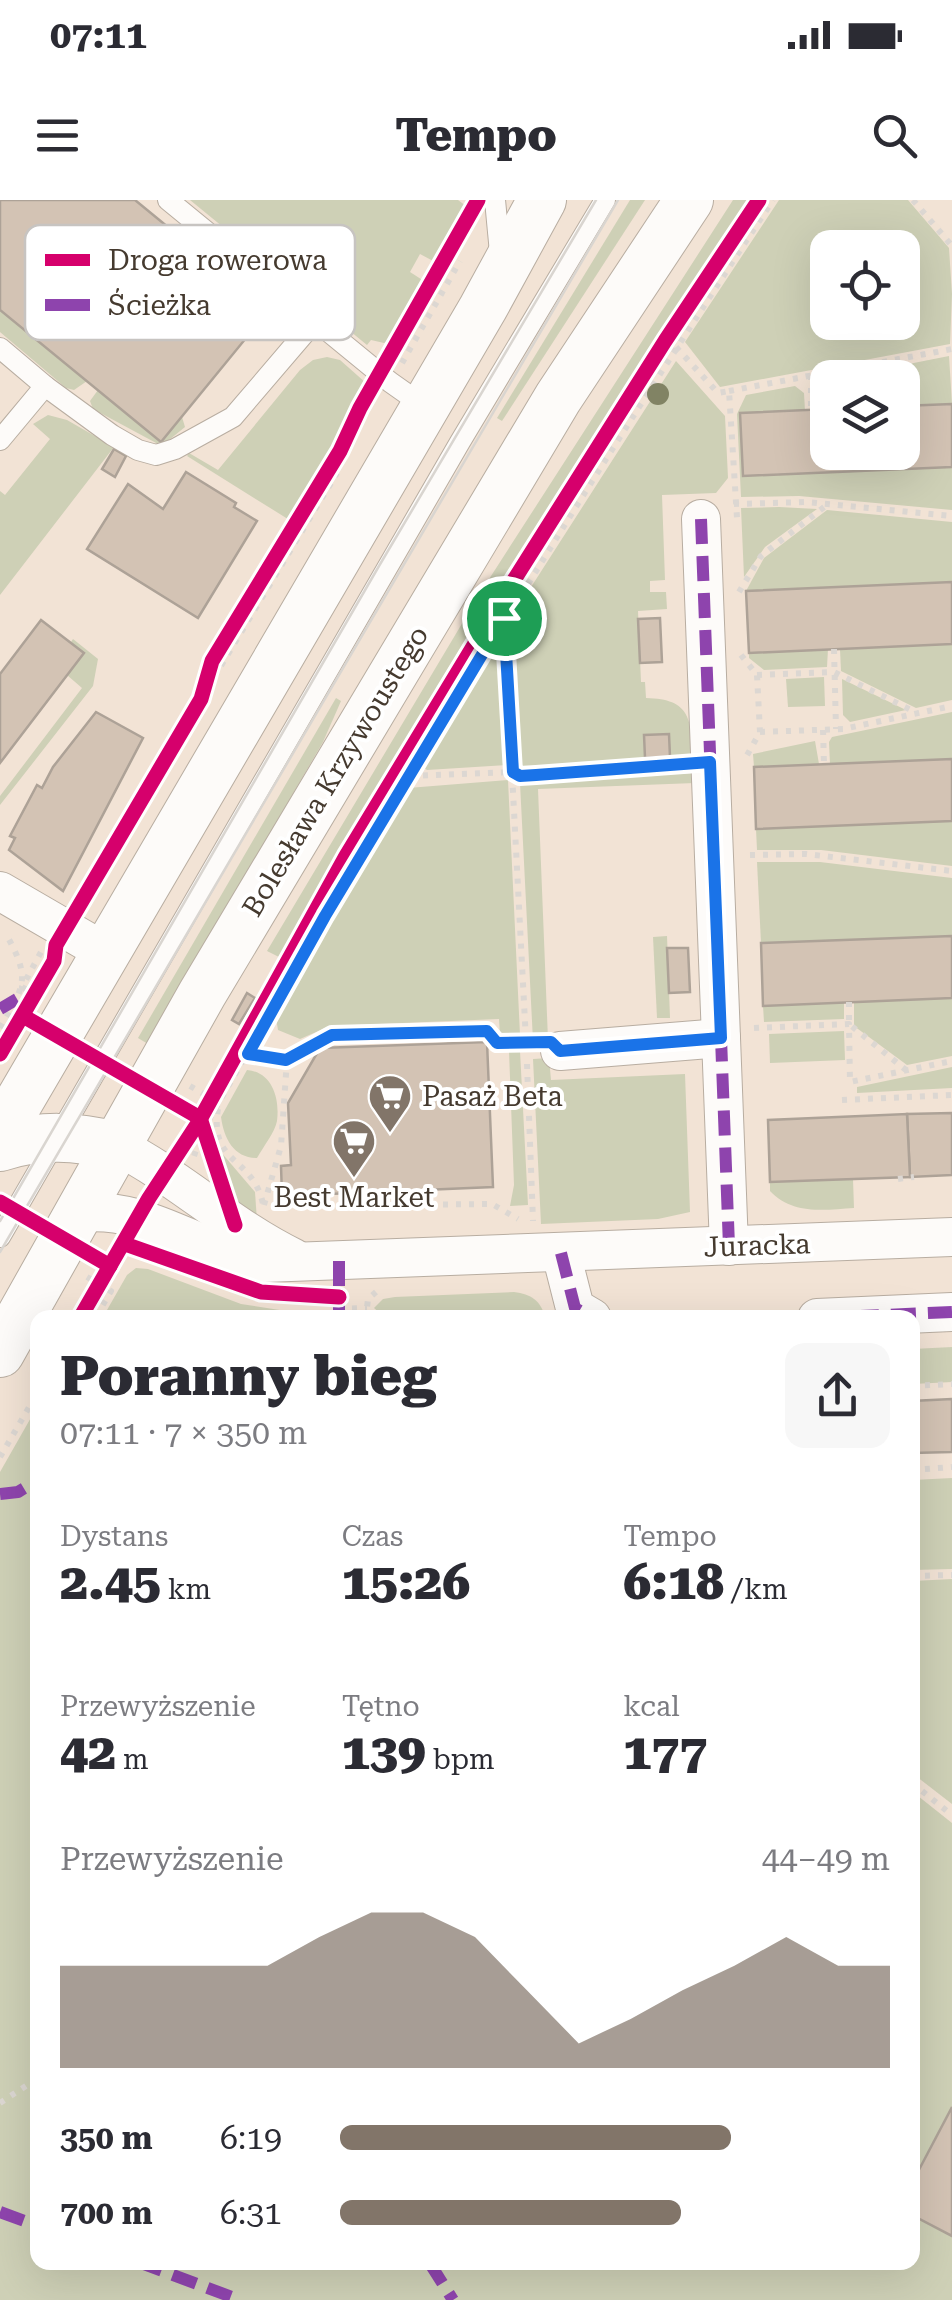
<!DOCTYPE html>
<html lang="pl">
<meta charset="utf-8">
<style>
:root{--surface:#fff;--page:#f7f7f7;--text:#2b2b33;--muted:#7c7c81;--accent:#827569}
body{margin:0;font-family:"Roboto Serif",serif;background:var(--page);color:var(--text);height:100vh;display:flex;flex-direction:column;font-size:38px;white-space:nowrap}
*{box-sizing:border-box;margin:0}
p{font-size:32px;color:var(--muted)}
.icon{flex:none;width:55px;height:55px;fill:none;stroke:currentColor;stroke-width:2;stroke-linecap:round;stroke-linejoin:round}
.map{position:relative;flex:1;overflow:hidden}
.sheet{position:absolute;left:30px;top:1110px;width:890px;height:960px;display:flex;flex-direction:column;background:var(--surface);border-radius:20px;box-shadow:0 10px 40px #0002}
.sheet>*{flex:none}
.controls{position:absolute;left:810px;top:30px;display:grid;gap:20px}
.controls a{display:grid;place-items:center;width:110px;height:110px;border-radius:20px;background:var(--surface);box-shadow:0 10px 40px #0002;font-size:50px}
.pin{position:absolute;display:grid;place-items:center;width:85px;height:85px;color:#fff;margin:-42px;border:5px solid #fff;border-radius:50%;box-shadow:0 2px 10px #0007}
.round{display:grid;place-items:center;flex:none;width:105px;height:105px;border-radius:20px;background:var(--page)}
.overview{display:flex;align-items:center;justify-content:space-between;height:170px;padding:0 30px}
h1{font-size:55px;font-weight:800;line-height:75px}
.metrics{display:grid;grid-template-columns:repeat(3,1fr);gap:15px;height:170px;padding:10px 30px}
.metrics div{display:grid;align-content:center}
.metrics b{font-size:50px;font-weight:800}
.metrics small{font-size:28px;font-weight:400}
.metrics p{font-size:28px}
.chart{height:280px;padding:20px 30px}
.chart p{display:flex;justify-content:space-between}
.chart svg{width:100%;height:180px;margin-top:10px;fill:var(--accent);opacity:.7}
ul{padding:0 30px;list-style:none;font-size:32px}
li{display:grid;grid-template-columns:160px 120px 1fr;align-items:center;height:75px}
li i{height:25px;border-radius:12px;background:var(--accent)}
.status{display:flex;justify-content:space-between;align-items:center;height:70px;padding:0 50px;background:var(--surface);direction:ltr}
.status svg{height:28px;fill:currentColor}
header{display:flex;justify-content:space-between;align-items:center;height:130px;padding:0 30px;background:var(--surface);font-size:45px;font-weight:800}
.map>svg:first-child{display:block}
.green{fill:#ced0b6;fill-rule:evenodd}
.building{fill:#d3c3b4;stroke:#ada297;stroke-width:2.5}
.lines{fill:none;stroke-linecap:round;stroke-linejoin:round}
.service-casing{stroke:#b8ada1;stroke-width:22}
.minor-casing{stroke:#b8ada1;stroke-width:40}
.tertiary-casing{stroke:#b8ada1;stroke-width:50}
.path{stroke:#dcd7d2;stroke-width:6;stroke-dasharray:5 8;stroke-linecap:butt}
.service{stroke:#fdfbf9;stroke-width:20}
.minor{stroke:#fdfbf9;stroke-width:38}
.tertiary{stroke:#fdfbf9;stroke-width:48}
.tram{stroke:#d9d5d0;stroke-width:2.5}
.quiet{stroke:#8e44ad;stroke-width:12;stroke-dasharray:25 12;stroke-linecap:butt}
.cycleway-casing{stroke:#fff;stroke-width:21}
.cycleway{stroke:#d6006c;stroke-width:15}
.tree{fill:#818364}
.route-casing{stroke:#fff;stroke-width:20}
.route{stroke:#1a73e8;stroke-width:12}
.labels{text-anchor:middle;stroke-width:8;stroke-linejoin:round;paint-order:stroke}
.street-label{font-size:28px;fill:#453a2f;stroke:#fff}
.poi-label{font-size:28px;fill:#453a2f;stroke:#fff;text-anchor:start}
.key{fill:#fff;stroke:#c7c4c1;stroke-width:2.5}
.key-label{font-size:28px;fill:#453a2f}
</style>
<div class="status"><b>07:11</b><svg viewBox="0 0 49 12"><path d="M0 12V9h3v3zM5 12V6h3v6zM10 12V3h3v9zM15 12V0h3v12zM26 1h20v11H26zM47 4h2v5h-2z"/></svg></div>
<header><svg class="icon" aria-label="menu" viewBox="0 0 24 24"><path d="M4 6h16M4 12h16M4 18h16"/></svg>Tempo<svg class="icon" aria-label="search" viewBox="0 0 24 24"><circle cx="10" cy="10" r="6"/><path d="M15 15l6 6"/></svg></header>
<div class="map">
<svg width="952" height="2100" viewBox="0 0 952 2100">
<rect width="100%" height="100%" fill="#f2e3d5"/>
<!-- green -->
<g class="green">
<polygon points="190,0 458,0 466,6 435,62 420,54 410,72 424,81 391,140 384,143 371,140 367,145"/>
<polygon points="630,0 645,0 502,221 497,218"/>
<path d="M733 0H748C584 247 423 498 281 758L267 751 482 390Z"/>
<path d="M779 0H908L949 48 952 94 950 144 720 187 685 142ZM828 48H902V122H828Z"/>
<polygon points="0,110 87,181 74,190 66,188 0,132"/>
<polygon points="949,156 952,204 903,206 902,178 838,178"/>
<polygon points="327,157 340,160 366,183 341,241 291,321 187,256 189,253 218,270 300,170 313,160"/>
<path d="M676 161 725 216 728 278 716 293 662 295 665 380 650 381V392H666L667 409 638 411 641 482H645L646 498C691 499 691 519 693 558L519 568 511 428 517 409Z"/>
<polygon points="795,186 804,193 805,211 740,214 743,276 952,267 952,310 799,296 741,297 737,214 746,195"/>
<polygon points="98,190 182,217 185,227 164,244 158,244 93,209 90,201"/>
<polygon points="48,215 67,220 114,247 0,395 0,291 5,295 50,239 33,224"/>
<polygon points="779,307 817,309 765,347 744,377 741,308"/>
<polygon points="827,310 952,322 952,382 746,391 764,358"/>
<polygon points="73,439 98,459 93,486 0,605 0,596 82,488 67,475 84,453 71,442"/>
<polygon points="952,444 952,500 916,508 841,471 840,449"/>
<polygon points="498,447 507,565 427,570 423,567 423,562 491,449"/>
<polygon points="828,449 827,467 764,470 749,458 749,453"/>
<polygon points="824,477 825,506 788,507 786,479"/>
<polygon points="842,479 906,510 850,522 843,515"/>
<polygon points="336,498 341,501 323,542 148,844 138,838"/>
<polygon points="952,512 952,559 830,564 829,542 832,537"/>
<polygon points="815,541 819,564 754,567 753,554"/>
<polygon points="694,573 695,583 538,589 548,840 533,841 520,583"/>
<polygon points="508,580 520,835 500,835 499,819 330,826 300,839 278,830 276,818 408,588"/>
<polygon points="952,621 952,666 821,650 757,650 756,629"/>
<polygon points="757,662 820,662 952,678 952,736 761,743"/>
<polygon points="667,736 670,818 657,818 653,737"/>
<polygon points="952,798 952,856 907,865 854,826 854,802"/>
<polygon points="844,802 844,819 764,822 763,806"/>
<polygon points="844,831 845,860 770,863 769,834"/>
<polygon points="509,851 520,851 528,1005 510,1006 514,985"/>
<polygon points="549,858 551,880 685,874 690,1012 658,1019 541,1024 533,859"/>
<polygon points="952,867 952,888 857,893 857,887"/>
<path d="M247 870C272 872 280 898 277 921 275 932 263 947 257 958 234 958 224 939 221 917Z"/>
<polygon points="220,951 255,992 257,1021 237,1004 214,952"/>
<path d="M853 979 854 1008C824 1010 793 1015 770 991V982Z"/>
<polygon points="136,1068 148,1069 241,1104 299,1113 307,1117 103,1117 127,1075"/>
<path d="M514 1092C531 1094 541 1101 545 1117H384L374 1108 383 1099 395 1097Z"/>
<polygon points="952,1147 952,1182 913,1184 913,1149"/>
<polygon points="37,1207 38,2062 912,2062 913,1592 952,1623 952,2100 0,2100 0,1272"/>
<polygon points="952,1278 952,1369 913,1370 913,1280"/>
<polygon points="952,1379 952,1604 912,1573 913,1381"/>
</g>
<!-- building -->
<g class="building">
<polygon points="0,0 135,0 269,110 161,242 0,110"/>
<polygon points="952,204 952,267 743,276 740,213 828,209 828,252 902,252 902,206"/>
<polygon points="114,249 126,256 115,277 102,269"/>
<polygon points="186,272 236,303 234,307 257,321 198,418 87,349 128,284 163,309"/>
<polygon points="952,382 952,444 749,453 746,391"/>
<polygon points="660,418 662,462 640,463 638,419"/>
<polygon points="41,420 84,453 0,563 0,474"/>
<polygon points="96,512 143,538 63,691 9,650 15,638 10,636 37,585 42,588 53,567"/>
<polygon points="669,534 670,557 645,558 644,535"/>
<polygon points="952,559 952,621 756,629 754,567"/>
<polygon points="952,736 952,798 763,806 761,743"/>
<polygon points="667,748 688,748 690,792 669,793"/>
<polygon points="247,793 255,798 239,824 232,820"/>
<polygon points="487,842 493,987 282,996 281,966 291,965 288,903 320,848"/>
<polygon points="952,913 952,975 910,977 907,914"/>
<polygon points="907,914 910,977 770,982 768,920"/>
<polygon points="952,1199 952,1252 912,1253 912,1201"/>
<polygon points="952,1907 952,2036 912,2015 912,1983"/>
</g>
<g class="lines">
<!-- service casing -->
<g class="service-casing">
<g id="service">
<polyline points="168,0 390,182 424,206"/>
<polyline points="495,0 500,53"/>
<polyline points="0,148 45,186 0,240"/>
<polyline points="45,186 112,235 138,250 156,255 175,249 233,217 315,121"/>
<polyline points="0,1037 460,242 605,0"/>
</g>
</g>
<!-- minor casing -->
<g class="minor-casing">
<g id="minor">
<polyline points="701,319 729,1046"/>
<polyline points="0,691 105,752"/>
<polyline points="560,851 721,838"/>
<path d="M117 946C180 978 230 1027 294 1058"/>
<path d="M80 1013C148 1005 200 1053 264 1063L952 1037"/>
<polyline points="561,1053 575,1108 592,1118"/>
<polyline points="817,1118 952,1112"/>
</g>
</g>
<!-- tertiary casing -->
<g class="tertiary-casing">
<g id="tertiary">
<polyline points="0,934 483,108 542,0"/>
<path d="M0 947C41 934 75 936 117 946"/>
<polyline points="0,1153 202,794 558,198 689,0"/>
</g>
</g>
<!-- path -->
<g class="path">
<polyline points="913,0 952,46"/>
<polyline points="676,147 718,193 729,191 737,318"/>
<polyline points="402,163 460,61"/>
<polyline points="811,175 811,210"/>
<polyline points="729,191 952,149"/>
<polyline points="734,304 807,302 952,316"/>
<polyline points="739,392 761,356 828,304"/>
<polyline points="504,419 526,841"/>
<polyline points="834,449 836,529"/>
<polyline points="741,455 757,475 760,532 746,557"/>
<polyline points="757,475 834,472 917,513"/>
<polyline points="201,499 337,273"/>
<polyline points="823,530 824,564"/>
<polyline points="760,532 843,529 952,506"/>
<polyline points="410,576 513,572 520,576 681,565"/>
<polyline points="750,655 806,654 952,671"/>
<polyline points="37,796 22,787 41,752"/>
<polyline points="849,802 849,824 906,870"/>
<path d="M0 828C25 785 31 779 6 734"/>
<polyline points="754,828 849,824 850,882 952,861"/>
<polyline points="248,854 287,860 332,835 487,831 497,843 526,841"/>
<polyline points="527,864 533,1021"/>
<polyline points="190,886 219,903"/>
<polyline points="842,900 952,895"/>
<path d="M218 909C209 965 253 956 263 1004"/>
<path d="M194 956 203 930C384 614 573 304 773 0"/>
<polyline points="898,979 914,977"/>
<polyline points="264,1005 281,946 287,860"/>
<polyline points="274,1006 492,1004 518,1019"/>
<polyline points="87,1077 111,1091 95,1118"/>
<polyline points="376,1092 368,1099 367,1108 377,1118"/>
<polyline points="339,1109 367,1108"/>
<polyline points="912,1186 952,1184"/>
<polyline points="0,1257 38,1192"/>
<polyline points="912,1270 952,1267"/>
<polyline points="912,1376 952,1375"/>
<polyline points="912,1583 952,1615"/>
<polyline points="0,1903 38,1878"/>
</g>
<!-- service -->
<use href="#service" class="service"/>
<!-- minor -->
<use href="#minor" class="minor"/>
<!-- tertiary -->
<use href="#tertiary" class="tertiary"/>
<!-- tram -->
<g class="tram">
<polyline points="0,1021 379,366 596,0"/>
<polyline points="0,1052 618,0"/>
</g>
<!-- quiet -->
<g class="quiet">
<polyline points="701,319 729,1046"/>
<polyline points="0,809 17,799"/>
<polyline points="560,851 721,838"/>
<polyline points="561,1053 575,1108 592,1118"/>
<polyline points="339,1061 339,1118"/>
<polyline points="817,1118 952,1112"/>
<polyline points="0,1294 18,1292 38,1280"/>
<polyline points="0,2012 38,2026"/>
<polyline points="138,2062 240,2100"/>
<polyline points="429,2062 453,2100"/>
</g>
<!-- cycleway casing -->
<g class="cycleway-casing">
<g id="cycleway">
<polyline points="23,816 200,918 235,1025"/>
<polyline points="0,854 54,761 56,745 201,499 212,461 340,251 360,208 478,0"/>
<polyline points="0,1002 110,1066"/>
<polyline points="125,1044 261,1092 339,1097"/>
<polyline points="80,1118 149,998 198,923 346,656 507,391 665,141 759,0"/>
</g>
</g>
<!-- cycleway -->
<use href="#cycleway" class="cycleway"/>
</g>
<!-- trees -->
<circle class="tree" cx="658" cy="194" r="11"/>
<g class="lines">
<!-- route casing -->
<g class="route-casing">
<polygon id="route" points="504,418 513,572 520,576 536,575 710,562 721,838 560,851 551,842 497,843 487,831 332,835 286,860 248,854 325,716"/>
</g>
<!-- route -->
<use href="#route" class="route"/>
</g>
<!-- icons -->
<defs>
<g id="supermarket-pin" transform="scale(2.25)"><path d="M0 17L-7.5 6A9.5 9.5 0 1 1 7.5 6Z" fill="#827569" stroke="#fff"/><path d="M-6-5.5h2.5l.6 2H6L4.5 2H-2.5L-4.4-4H-6ZM-1.5 3.2a1.3 1.3 0 1 0 .1 0ZM3 3.2a1.3 1.3 0 1 0 .1 0Z" fill="#fff"/></g>
</defs>
<g fill-rule="evenodd">
<use href="#supermarket-pin" x="390" y="896"/>
<use href="#supermarket-pin" x="354" y="941"/>
</g>
<g class="labels">
<!-- street labels -->
<g class="street-label">
<text transform="translate(335 571) rotate(-59)" y="10">Bolesława Krzywoustego</text>
<text transform="translate(757 1045) rotate(-2)" y="10">Juracka</text>
</g>
<!-- poi labels -->
<g class="poi-label">
<text x="422" y="906">Pasaż Beta</text>
<text x="354" y="1007" text-anchor="middle">Best Market</text>
</g>
</g>
<!-- legend -->
<rect x="25" y="25" width="330" height="115" rx="15" class="key"/>
<rect x="45" y="54" width="45" height="12" fill="#d6006c"/>
<rect x="45" y="99" width="45" height="12" fill="#8e44ad"/>
<g class="key-label">
<text x="108" y="70">Droga rowerowa</text>
<text x="108" y="115">Ścieżka</text>
</g>
</svg>
<div class="controls">
<a><svg class="icon" aria-label="locate" viewBox="0 0 24 24"><circle cx="12" cy="12" r="6"/><path d="M12 2v4M12 18v4M2 12h4M18 12h4"/></svg></a>
<a><svg class="icon" aria-label="layers" viewBox="0 0 24 24"><path d="M12 4l9 5-9 5-9-5zM3 14l9 5 9-5"/></svg></a>
</div>
<div class="pin" style="left:504px;top:418px;background:#1e9e55"><svg class="icon" aria-label="arrive" viewBox="0 0 24 24"><path d="M6 21V4h12l-3 4 3 4H6"/></svg></div>
<section class="sheet">
<div class="overview"><div><h1>Poranny bieg</h1><p>07:11 · 7 × 350 m</p></div><a class="round"><svg class="icon" aria-label="share" viewBox="0 0 24 24"><path d="M12 15V3M7 8l5-5 5 5M5 13v7h14v-7"/></svg></a></div>
<div class="metrics">
<div><p>Dystans</p><b>2.45<small> km</small></b></div>
<div><p>Czas</p><b>15:26</b></div>
<div><p>Tempo</p><b>6:18<small> /km</small></b></div>
</div>
<div class="metrics">
<div><p>Przewyższenie</p><b>42<small> m</small></b></div>
<div><p>Tętno</p><b>139<small> bpm</small></b></div>
<div><p>kcal</p><b>177</b></div>
</div>
<div class="chart"><p><span>Przewyższenie</span>44–49 m</p>
<svg viewBox="0 0 160 44" preserveAspectRatio="none"><path d="M0 44V19L10 19L20 19L30 19L40 19L50 12L60 6L70 6L80 12L90 25L100 38L110 32L120 25L130 19L140 12L150 19L160 19V44z"/></svg>
</div>
<ul>
<li><b>350 m</b>6:19<i style="width:71%"></i></li>
<li><b>700 m</b>6:31<i style="width:62%"></i></li>
</ul>
</section>
</div>
